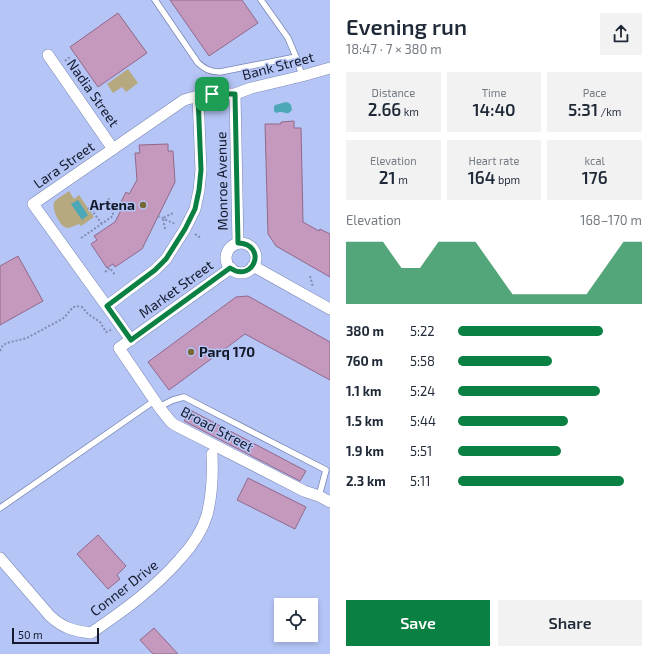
<!DOCTYPE html>
<meta charset="utf-8">
<style>
:root{--surface:#fff;--page:#f2f2f3;--text:#1f2937;--muted:#747a83;--accent:#0b8043}
body{margin:0;font-family:"Exo 2",sans-serif;background:var(--page);color:var(--text);height:100vh;display:flex;flex-direction:column;font-size:15px;white-space:nowrap}
*{box-sizing:border-box;margin:0}
p{font-size:13px;color:var(--muted)}
.icon{flex:none;width:22px;height:22px;fill:none;stroke:currentColor;stroke-width:2;stroke-linecap:round;stroke-linejoin:round}
.map{position:relative;flex:1;overflow:hidden}
.drawer{display:flex;flex-direction:column;background:var(--surface);width:328px}
.drawer>*{flex:none}
.fabs{position:absolute;left:274px;top:598px;display:grid;gap:8px}
.fabs a{display:grid;place-items:center;width:44px;height:44px;border-radius:0px;background:var(--surface);box-shadow:0 2px 6px #0003;font-size:20px}
.scale{position:absolute;left:12px;bottom:10px;width:87px;box-sizing:border-box;padding-left:4px;border:2px solid #151a2c;border-top:0;font-size:11px;line-height:14px;white-space:nowrap;color:#151a2c;-webkit-text-stroke:3px #b5c5f6;paint-order:stroke}
.pin{position:absolute;display:grid;place-items:center;width:34px;height:34px;color:#fff;margin:-17px;border-radius:8px;box-shadow:0 2px 6px #0006}
.round{display:grid;place-items:center;flex:none;width:42px;height:42px;border-radius:0px;background:var(--page)}
.summary{display:flex;align-items:center;justify-content:space-between;height:68px;padding:0 16px}
h1{font-size:22px;font-weight:600;line-height:30px}
.stats{display:grid;grid-template-columns:repeat(3,1fr);gap:6px;height:68px;padding:4px 16px}
.stats div{display:grid;align-content:center;border-radius:0px;background:var(--page);text-align:center}
.stats b{font-size:17px;font-weight:600}
.stats small{font-size:11px;font-weight:400}
.stats p{font-size:11px}
.chart{height:112px;padding:8px 16px}
.chart p{display:flex;justify-content:space-between}
.chart svg{width:100%;height:72px;margin-top:4px;fill:var(--accent);opacity:.7}
.button{display:flex;gap:8px;margin-top:auto;padding:8px 16px}
.button a{flex:1;height:46px;border-radius:0px;background:var(--accent);color:#fff;font-size:16px;font-weight:600;line-height:46px;text-align:center}
.button a+a{background:var(--page);color:var(--text)}
ul{padding:0 16px;list-style:none;font-size:13px}
li{display:grid;grid-template-columns:64px 48px 1fr;align-items:center;height:30px}
li i{height:10px;border-radius:5px;background:var(--accent)}
main{display:flex;flex:1;min-height:0}
.map>svg:first-child{display:block}
.green{fill:#b6a87f}
.water{fill:#4ca7b7}
.building{fill:#c599be;stroke:#91688b}
.lines{fill:none;stroke-linecap:round;stroke-linejoin:round}
.lane-casing{stroke:#7987b5;stroke-width:7}
.street-casing{stroke:#7987b5;stroke-width:12}
.path{stroke:#7f8cb2;stroke-width:2;stroke-dasharray:2 2;stroke-linecap:butt}
.lane{stroke:#fff;stroke-width:5.5}
.street{stroke:#fff;stroke-width:11}
.route-casing{stroke:#fff;stroke-width:8}
.route{stroke:#0b8043;stroke-width:5}
.poi-dot{fill:#786836;stroke:#b5c5f6;stroke-width:1.5}
.labels{text-anchor:middle;stroke-width:3;stroke-linejoin:round;paint-order:stroke}
.street-label{font-size:14px;fill:#151a2c;stroke:#b5c5f6}
.poi-label{font-size:14px;font-weight:bold;fill:#151a2c;stroke:#b5c5f6;text-anchor:end}
</style>
<main>
<div class="map">
<svg width="330" height="654" viewBox="0 0 330 654">
<rect width="100%" height="100%" fill="#b5c5f6"/>
<!-- green -->
<g class="green">
<polygon points="128,69 138,83 126,92 122,87 113,93 107,84"/>
<path d="M69 191 74 199 79 195 94 217 81 226 79 224C76 225 70 228 67 228 60 227 50 207 55 201 59 197 65 194 69 191Z"/>
</g>
<!-- water -->
<g class="water">
<path d="M286 102 289 103 291 105 292 110C287 116 286 112 281 112 280 112 278 112 276 113L274 111V107L275 105Z"/>
<polygon points="78,200 88,215 82,220 71,204"/>
</g>
<!-- building -->
<g class="building">
<polygon points="170,0 242,0 258,23 209,56"/>
<polygon points="118,13 147,53 98,87 70,47"/>
<polygon points="294,121 294,128 301,128 303,222 319,231 320,229 330,234 330,277 276,246 268,234 265,124 281,124 281,122"/>
<polygon points="168,144 168,151 173,151 175,182 142,249 115,267 113,264 107,268 91,244 97,240 94,236 115,222 123,206 120,204 126,192 129,194 137,180 135,153 140,153 139,145"/>
<polygon points="18,256 43,301 0,325 0,266"/>
<polygon points="248,296 330,342 330,380 245,334 169,390 148,362 236,297"/>
<polygon points="190,410 306,471 300,481 184,421"/>
<polygon points="248,478 306,507 295,529 237,500"/>
<polygon points="98,535 126,566 117,575 120,579 108,589 77,554"/>
<polygon points="154,628 178,654 153,654 140,640"/>
</g>
<g class="lines">
<!-- lane casing -->
<g class="lane-casing">
<g id="lane">
<path d="M155 0 198 63C205 69 210 72 220 72L296 57 302 76"/>
<polyline points="261,0 288,38 296,57"/>
<polyline points="159,407 173,400 184,397 326,470 319,496"/>
<polyline points="0,508 154,401"/>
</g>
</g>
<!-- street casing -->
<g class="street-casing">
<g id="street">
<polyline points="48,55 113,149"/>
<polyline points="235,94 238,243"/>
<circle cx="241" cy="258" r="15"/>
<polyline points="253,266 330,309"/>
<polyline points="231,268 119,348 159,407 171,422 175,425 304,491 319,496 330,502"/>
<polyline points="107,306 155,270 166,259 185,229 195,209 199,190 201,170 198,96"/>
<polyline points="131,340 33,204 184,100 198,96 212,94 235,94 251,88 302,76 330,68"/>
<path d="M0 558 50 616C63 628 74 631 91 633 123 611 154 589 180 559 192 546 202 532 207 515 212 495 213 474 212 454"/>
</g>
</g>
<!-- path -->
<g class="path">
<polyline points="65,61 70,57"/>
<polyline points="88,209 90,208 102,224"/>
<polyline points="158,216 175,224"/>
<polyline points="165,229 163,218 173,213"/>
<polyline points="195,234 201,238"/>
<polyline points="81,238 113,216 113,214 109,199 93,211"/>
<polyline points="105,272 110,268 115,275"/>
<polyline points="310,276 313,287"/>
<path d="M0 351 3 345 7 343 27 338 62 319C68 315 70 308 76 306L82 307 88 314 100 322 106 332 111 330"/>
</g>
<!-- lane -->
<use href="#lane" class="lane"/>
<!-- street -->
<use href="#street" class="street"/>
</g>
<g class="lines">
<!-- route casing -->
<g class="route-casing">
<path id="route" d="M212 94H235L238 243C268 244 254 284 230 268L131 340 107 306 155 270 166 259 185 229 195 209 199 190 201 170 198 96Z"/>
</g>
<!-- route -->
<use href="#route" class="route"/>
</g>
<!-- markers -->
<g class="poi-dot">
<circle cx="143" cy="205" r="4"/>
<circle cx="191" cy="352" r="4"/>
</g>
<g class="labels">
<!-- street labels -->
<g class="street-label">
<text transform="translate(278 66) rotate(-15)" y="5">Bank Street</text>
<text transform="translate(93 93) rotate(55)" y="5">Nadia Street</text>
<text transform="translate(64 165) rotate(-35)" y="5">Lara Street</text>
<text transform="translate(222 181) rotate(-91)" y="5">Monroe Avenue</text>
<text transform="translate(176 289) rotate(-36)" y="5">Market Street</text>
<text transform="translate(217 429) rotate(28)" y="5">Broad Street</text>
<text transform="translate(124 588) rotate(-38)" y="5">Conner Drive</text>
</g>
<!-- poi labels -->
<g class="poi-label">
<text x="135" y="210">Artena</text>
<text x="199" y="357" text-anchor="start">Parq 170</text>
</g>
</g>
</svg>
<div class="fabs">
<a><svg class="icon" aria-label="locate" viewBox="0 0 24 24"><circle cx="12" cy="12" r="6"/><path d="M12 2v4M12 18v4M2 12h4M18 12h4"/></svg></a>
</div>
<div class="scale">50 m</div>
<div class="pin" style="left:212px;top:94px;background:#1e9e55"><svg class="icon" aria-label="arrive" viewBox="0 0 24 24"><path d="M6 21V4h12l-3 4 3 4H6"/></svg></div>
</div>
<section class="drawer">
<div class="summary"><div><h1>Evening run</h1><p>18:47 · 7 × 380 m</p></div><a class="round"><svg class="icon" aria-label="share" viewBox="0 0 24 24"><path d="M12 15V3M7 8l5-5 5 5M5 13v7h14v-7"/></svg></a></div>
<div class="stats">
<div><p>Distance</p><b>2.66<small> km</small></b></div>
<div><p>Time</p><b>14:40</b></div>
<div><p>Pace</p><b>5:31<small> /km</small></b></div>
</div>
<div class="stats">
<div><p>Elevation</p><b>21<small> m</small></b></div>
<div><p>Heart rate</p><b>164<small> bpm</small></b></div>
<div><p>kcal</p><b>176</b></div>
</div>
<div class="chart"><p><span>Elevation</span>168–170 m</p>
<svg viewBox="0 0 160 44" preserveAspectRatio="none"><path d="M0 44V6L10 6L20 6L30 22L40 22L50 6L60 6L70 6L80 22L90 38L100 38L110 38L120 38L130 38L140 22L150 6L160 6V44z"/></svg>
</div>
<ul>
<li><b>380 m</b>5:22<i style="width:79%"></i></li>
<li><b>760 m</b>5:58<i style="width:51%"></i></li>
<li><b>1.1 km</b>5:24<i style="width:77%"></i></li>
<li><b>1.5 km</b>5:44<i style="width:60%"></i></li>
<li><b>1.9 km</b>5:51<i style="width:56%"></i></li>
<li><b>2.3 km</b>5:11<i style="width:90%"></i></li>
</ul>
<div class="button"><a>Save</a><a>Share</a></div>
</section>
</main>
